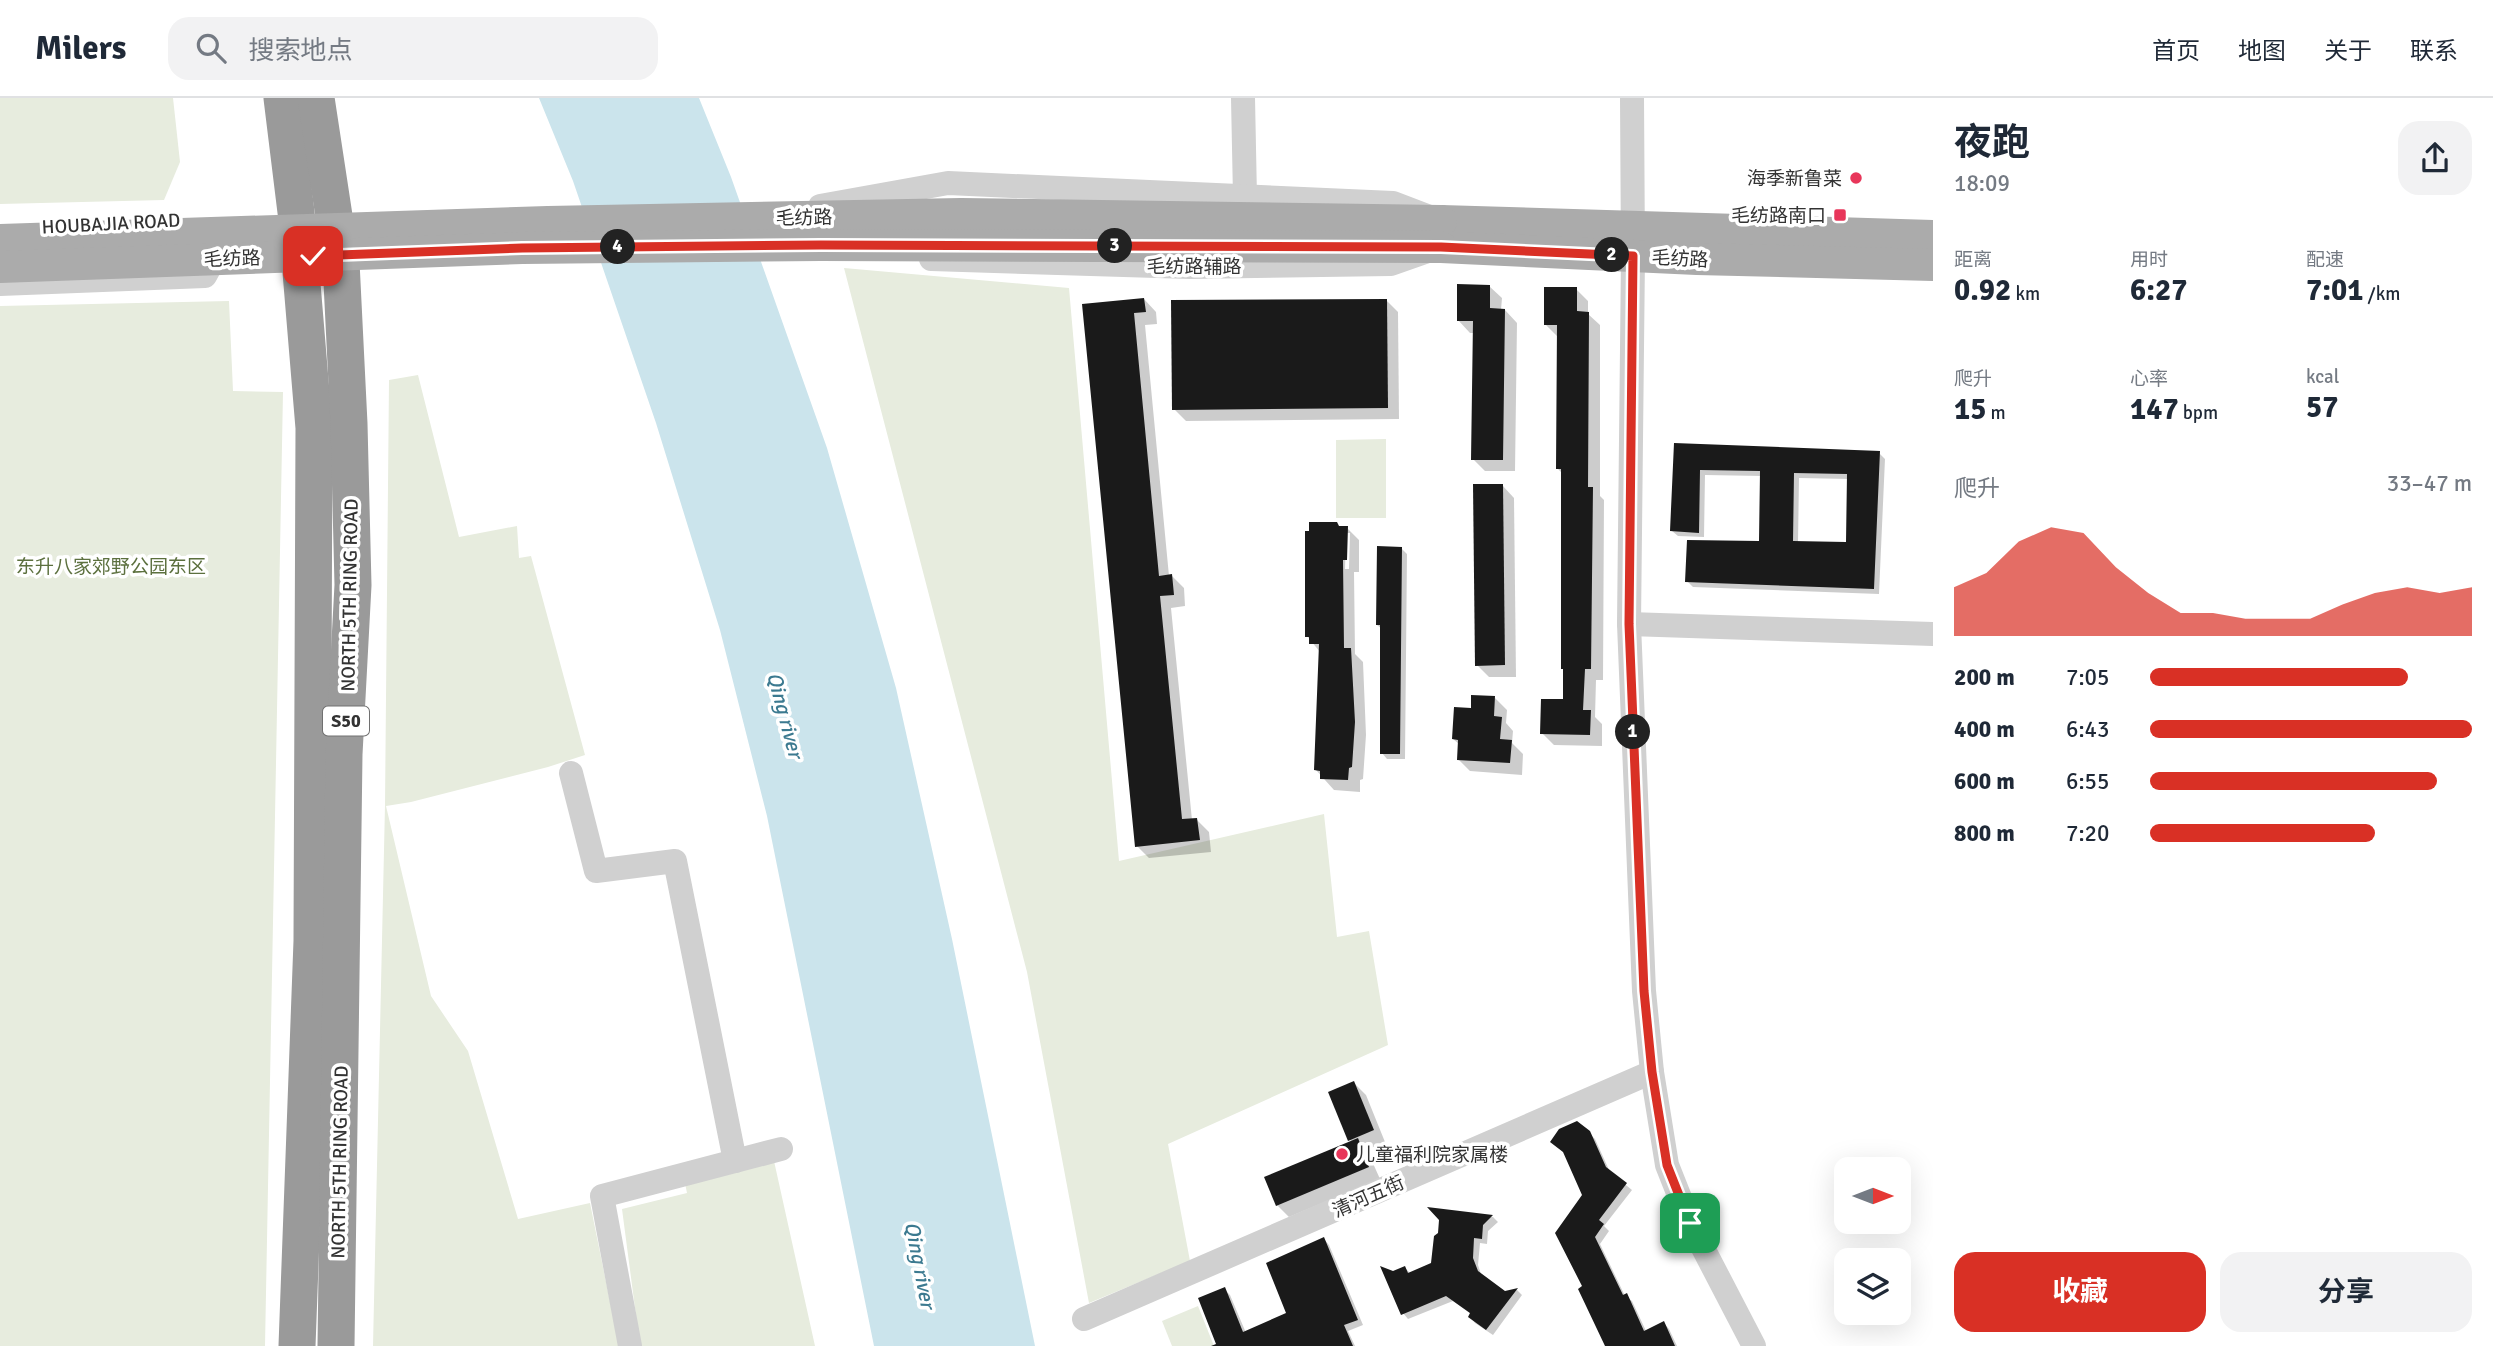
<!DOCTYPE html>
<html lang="zh">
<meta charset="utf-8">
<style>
:root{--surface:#fff;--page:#f2f2f3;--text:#1f2937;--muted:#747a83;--line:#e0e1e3;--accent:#d93025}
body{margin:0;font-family:Signika,"Noto Sans SC",sans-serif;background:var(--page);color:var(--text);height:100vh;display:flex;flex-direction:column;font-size:26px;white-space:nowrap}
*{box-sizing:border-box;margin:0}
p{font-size:23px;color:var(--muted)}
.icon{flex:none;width:38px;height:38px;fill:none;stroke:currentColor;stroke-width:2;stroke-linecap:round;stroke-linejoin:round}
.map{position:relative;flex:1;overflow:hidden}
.drawer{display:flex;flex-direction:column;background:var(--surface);width:560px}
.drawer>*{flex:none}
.needle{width:46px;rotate:90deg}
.controls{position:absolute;left:1834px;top:1059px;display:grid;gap:14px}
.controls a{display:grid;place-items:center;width:77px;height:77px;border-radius:14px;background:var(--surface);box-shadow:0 7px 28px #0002;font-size:35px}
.pin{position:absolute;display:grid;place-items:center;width:60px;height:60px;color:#fff;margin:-30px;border-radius:14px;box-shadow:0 4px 10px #0006}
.km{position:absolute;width:35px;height:35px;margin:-18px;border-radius:50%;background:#222;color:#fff;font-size:19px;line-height:35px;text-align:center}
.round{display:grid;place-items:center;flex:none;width:74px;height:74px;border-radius:21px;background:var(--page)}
.headline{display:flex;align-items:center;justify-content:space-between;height:119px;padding:0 21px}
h1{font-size:38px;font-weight:700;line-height:52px}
.stats{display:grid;grid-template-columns:repeat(3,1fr);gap:10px;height:119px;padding:7px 21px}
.stats div{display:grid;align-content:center}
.stats b{font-size:30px;font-weight:700}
.stats small{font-size:19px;font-weight:400}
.stats p{font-size:19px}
.chart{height:196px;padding:14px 21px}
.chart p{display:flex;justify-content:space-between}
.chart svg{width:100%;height:126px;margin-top:7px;fill:var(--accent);opacity:.7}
.action{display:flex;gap:14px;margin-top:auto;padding:14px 21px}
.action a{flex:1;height:80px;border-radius:21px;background:var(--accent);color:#fff;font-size:28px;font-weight:700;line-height:80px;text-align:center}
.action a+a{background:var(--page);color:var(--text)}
ul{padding:0 21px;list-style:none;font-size:23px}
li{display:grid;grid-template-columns:112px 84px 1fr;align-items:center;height:52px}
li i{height:18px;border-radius:9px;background:var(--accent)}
header{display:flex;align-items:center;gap:42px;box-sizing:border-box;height:98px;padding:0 35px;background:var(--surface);border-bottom:2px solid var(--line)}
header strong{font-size:33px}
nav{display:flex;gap:38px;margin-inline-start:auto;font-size:24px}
.search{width:490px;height:63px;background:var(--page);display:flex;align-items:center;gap:18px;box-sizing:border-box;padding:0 24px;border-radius:21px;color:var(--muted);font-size:26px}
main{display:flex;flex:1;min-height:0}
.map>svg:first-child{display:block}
.green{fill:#e7ecde}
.water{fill:#cbe4ec}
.shadow{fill:#0003;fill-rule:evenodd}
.building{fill:#1a1a1a;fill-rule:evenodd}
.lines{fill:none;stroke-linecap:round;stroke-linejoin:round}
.minor{stroke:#d0d0d0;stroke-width:24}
.major{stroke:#ababab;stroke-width:32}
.highway{stroke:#9a9a9a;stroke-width:37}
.major-bridge{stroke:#ababab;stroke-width:32}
.route-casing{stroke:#fff;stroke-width:14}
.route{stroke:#d93025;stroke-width:9}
.poi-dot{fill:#e8365a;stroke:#fff;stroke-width:2.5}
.labels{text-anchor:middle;stroke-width:7;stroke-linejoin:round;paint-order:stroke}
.shield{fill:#fff;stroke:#707070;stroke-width:2}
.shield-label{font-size:18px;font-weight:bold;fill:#333}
.poi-label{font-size:19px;fill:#333;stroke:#fff;text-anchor:end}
.street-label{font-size:19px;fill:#333;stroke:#fff}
.park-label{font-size:19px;fill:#5c703e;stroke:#fff}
.water-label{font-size:21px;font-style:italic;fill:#3c7a90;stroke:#fff}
</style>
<header>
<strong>Milers</strong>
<div class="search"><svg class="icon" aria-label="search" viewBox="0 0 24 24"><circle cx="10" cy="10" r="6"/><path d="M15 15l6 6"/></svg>搜索地点</div>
<nav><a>首页</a><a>地图</a><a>关于</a><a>联系</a></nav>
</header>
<main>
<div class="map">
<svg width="1933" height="1248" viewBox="0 0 1933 1248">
<rect width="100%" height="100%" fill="#fff"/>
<!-- green -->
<g class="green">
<polygon points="0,0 173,0 180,64 164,102 0,106"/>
<polygon points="844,170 1069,190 1119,763 1324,716 1337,839 1369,833 1388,947 1168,1046 1190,1163 1089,1205 1027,874"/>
<polygon points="229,203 233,293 283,294 265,1248 0,1248 0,208"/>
<polygon points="418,277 459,439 517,428 519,460 531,458 585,657 548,669 411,704 386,708 431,898 468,953 518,1121 590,1105 619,1248 373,1248 385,707 389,282"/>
<polygon points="1386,341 1386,420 1336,420 1336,342"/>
<polygon points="774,1063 815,1248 640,1248 622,1111 687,1095 685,1085"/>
<polygon points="1198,1208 1214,1248 1172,1248 1162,1223"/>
</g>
<!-- water -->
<polygon class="water" points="539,0 699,0 731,79 827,350 896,590 952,841 1035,1248 874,1248 767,718 720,532 656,325 573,83"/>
<!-- shadow -->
<g class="shadow">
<polygon points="1489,188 1502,200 1501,212 1505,212 1517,225 1515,373 1485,373 1473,361 1474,235 1470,235 1458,222"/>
<polygon points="1576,191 1588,203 1588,216 1600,227 1600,398 1604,402 1603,582 1596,582 1595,619 1602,626 1602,648 1554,647 1542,635 1565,603 1563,376 1558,371 1558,239 1546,227"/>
<polygon points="1144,201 1156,214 1157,226 1145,227 1169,478 1172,478 1184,490 1185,508 1171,510 1192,722 1197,722 1209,734 1211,754 1149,760 1137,748 1084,207"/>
<polygon points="1386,202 1398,214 1399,321 1186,323 1174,311"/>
<path d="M1676 347 1879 355 1885 361 1879 496 1693 489 1687 483 1761 445 1762 378 1705 377 1704 439 1678 438 1672 433ZM1799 380 1849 381 1848 446 1798 445Z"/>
<polygon points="1502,387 1514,400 1516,579 1489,579 1477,567"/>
<path d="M1341 430H1347L1359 442V474H1354L1355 556 1363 564 1366 637 1363 681 1360 682V694L1334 692 1316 672 1320 554 1307 538ZM1346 435H1350L1349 471H1345Z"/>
<polygon points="1401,450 1407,456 1405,661 1387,661 1382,655 1382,531 1377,527"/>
<polygon points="1495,600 1507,612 1506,625 1513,633 1512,645 1523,656 1522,677 1470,673 1458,661 1459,646 1453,641 1472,612"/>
<polygon points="1354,985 1366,997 1385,1044 1367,1052 1380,1081 1289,1119 1277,1107 1352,1044 1350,1042"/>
<polygon points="1588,1034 1595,1041 1610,1074 1632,1092 1604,1128 1609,1133 1600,1146 1625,1198 1632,1203 1646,1233 1664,1225 1669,1231 1677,1248 1607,1248 1584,1189 1584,1097 1566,1056 1552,1044"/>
<polygon points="1432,1112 1493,1119 1498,1124 1488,1133 1487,1146 1480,1145 1478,1167 1482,1179 1504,1194 1517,1192 1522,1197 1493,1237 1475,1225 1470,1219 1471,1216 1453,1203 1408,1221 1403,1215 1393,1175 1405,1170 1411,1176 1432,1166 1440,1135 1441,1121"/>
<polygon points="1324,1141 1329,1147 1363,1227 1348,1233 1355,1248 1219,1248 1224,1191 1230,1197 1246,1235 1288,1216"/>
</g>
<!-- building -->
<g class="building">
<polygon points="1457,186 1490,187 1490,210 1505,211 1503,362 1471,362 1473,223 1457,223"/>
<polygon points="1544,189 1577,189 1577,213 1589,214 1588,389 1593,389 1591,571 1585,571 1583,612 1591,612 1590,637 1540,636 1541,601 1563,601 1563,571 1561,571 1561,371 1556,371 1557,227 1544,227"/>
<polygon points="1144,200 1146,214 1134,215 1159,478 1172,476 1174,497 1160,498 1182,721 1197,720 1200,742 1135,749 1082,206"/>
<polygon points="1387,201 1388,310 1172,312 1171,202"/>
<path d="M1674 345 1880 353 1874 491 1685 484 1687 442 1759 443 1760 373 1700 372 1699 435 1670 433ZM1794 375 1847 376 1846 444 1793 443Z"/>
<polygon points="1473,386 1503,386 1505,567 1475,568"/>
<polygon points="1309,424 1337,424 1339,428 1348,428 1347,462 1343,462 1344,550 1351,550 1355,624 1352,669 1349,670 1348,682 1320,681 1320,673 1314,672 1319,546 1309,546 1309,539 1305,539 1305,433 1309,433"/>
<polygon points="1377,448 1402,449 1400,656 1380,656 1380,527 1376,527"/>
<polygon points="1471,597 1495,598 1494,618 1502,619 1500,641 1512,642 1510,665 1457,662 1458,642 1452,641 1454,609 1471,610"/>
<polygon points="1354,983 1374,1032 1348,1043 1328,994"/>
<polygon points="1577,1023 1590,1033 1606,1069 1627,1085 1599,1122 1604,1126 1595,1139 1623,1197 1627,1195 1644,1233 1664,1223 1675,1248 1605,1248 1578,1191 1582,1188 1555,1135 1582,1097 1563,1054 1550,1044 1559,1031"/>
<polygon points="1358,1040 1369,1069 1276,1108 1264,1079"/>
<polygon points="1427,1109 1493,1117 1483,1127 1482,1141 1474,1140 1473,1160 1478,1173 1505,1193 1518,1190 1486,1232 1468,1219 1470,1215 1446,1198 1401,1217 1380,1168 1393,1173 1405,1168 1408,1175 1431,1165 1434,1138 1438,1135 1439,1122"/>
<polygon points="1324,1139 1358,1222 1344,1227 1353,1248 1211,1248 1216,1246 1198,1200 1225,1189 1243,1234 1286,1215 1266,1165"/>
</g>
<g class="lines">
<!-- minor -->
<g class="minor">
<polyline points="1243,0 1245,99"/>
<polyline points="1632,0 1633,158 1629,526 1644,893 1652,974 1667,1067 1690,1125 1754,1248"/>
<polyline points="820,108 948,85 1393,105 1427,118"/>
<polyline points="931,161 1190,169 1391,166 1428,153"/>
<polyline points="0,186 205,178 222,147"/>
<polyline points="1629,526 1933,536"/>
<polyline points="571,675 596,773 675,763 735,1063"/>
<polyline points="1084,1221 1652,974"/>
<polyline points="630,1248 602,1098 781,1051"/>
</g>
<!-- major -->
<g class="major">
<polyline points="1441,123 1933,138"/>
<polyline points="1441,149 1697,161 1933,167"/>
</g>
<!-- highway -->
<g class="highway">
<polyline points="282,0 296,114 314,330 312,843 297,1248"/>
<polyline points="316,0 341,164 349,326 353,487 344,656 336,1248"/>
</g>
<!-- major-bridge -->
<g class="major-bridge">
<polyline points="0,142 548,124 961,116 1441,123"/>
<polyline points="0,169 522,150 821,147 1441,149"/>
</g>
</g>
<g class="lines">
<!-- route casing -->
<g class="route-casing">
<polyline id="route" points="313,158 522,150 821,147 1441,149 1633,158 1629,526 1644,893 1652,974 1667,1067 1690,1125"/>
</g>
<!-- route -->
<use href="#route" class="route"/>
</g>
<!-- markers -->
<g class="poi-dot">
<circle cx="1856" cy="80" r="7"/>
<rect x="1833" y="110" width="14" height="14" rx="3.5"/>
<circle cx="1342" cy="1056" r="7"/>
</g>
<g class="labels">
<!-- shield labels -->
<rect class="shield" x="323" y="608.5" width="46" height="29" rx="5"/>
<g class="shield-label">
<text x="346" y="629">S50</text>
</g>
<!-- poi labels -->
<g class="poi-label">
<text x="1842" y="87">海季新鲁菜</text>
<text x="1826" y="124">毛纺路南口</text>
<text x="1356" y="1063" text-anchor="start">儿童福利院家属楼</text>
</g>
<!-- street labels -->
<g class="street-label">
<text transform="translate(804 119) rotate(-1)" y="7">毛纺路</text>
<text transform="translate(111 125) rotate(-3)" y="7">HOUBAJIA ROAD</text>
<text transform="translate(232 160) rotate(-2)" y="7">毛纺路</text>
<text transform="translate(1680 160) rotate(3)" y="7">毛纺路</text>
<text x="1194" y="175">毛纺路辅路</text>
<text transform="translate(349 497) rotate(-89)" y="7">NORTH 5TH RING ROAD</text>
<text transform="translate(339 1064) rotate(-89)" y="7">NORTH 5TH RING ROAD</text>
<text transform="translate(1368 1098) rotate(-24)" y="7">清河五街</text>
</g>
<!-- park labels -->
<g class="park-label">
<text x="111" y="475">东升八家郊野公园东区</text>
</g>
<!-- water labels -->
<g class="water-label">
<text transform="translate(785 617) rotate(75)" y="7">Qing river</text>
<text transform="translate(920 1167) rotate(79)" y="7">Qing river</text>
</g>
</g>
</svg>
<div class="controls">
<a><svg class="needle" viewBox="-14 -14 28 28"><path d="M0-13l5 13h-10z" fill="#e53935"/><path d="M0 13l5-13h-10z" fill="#747a83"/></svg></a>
<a><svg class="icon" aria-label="layers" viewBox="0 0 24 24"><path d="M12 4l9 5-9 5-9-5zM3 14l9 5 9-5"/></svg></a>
</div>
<div class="pin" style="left:1690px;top:1125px;background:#1e9e55"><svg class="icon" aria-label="arrive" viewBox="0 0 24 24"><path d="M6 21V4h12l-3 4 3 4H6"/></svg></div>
<div class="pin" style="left:313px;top:158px;background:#d93025"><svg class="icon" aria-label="check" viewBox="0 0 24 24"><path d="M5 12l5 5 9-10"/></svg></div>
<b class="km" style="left:1633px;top:634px">1</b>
<b class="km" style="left:1612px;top:157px">2</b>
<b class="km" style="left:1115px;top:148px">3</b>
<b class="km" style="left:618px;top:149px">4</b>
</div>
<section class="drawer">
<div class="headline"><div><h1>夜跑</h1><p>18:09</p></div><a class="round"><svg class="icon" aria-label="share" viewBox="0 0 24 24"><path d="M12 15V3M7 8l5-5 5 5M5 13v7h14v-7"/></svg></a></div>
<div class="stats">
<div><p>距离</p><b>0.92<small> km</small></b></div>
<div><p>用时</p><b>6:27</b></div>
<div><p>配速</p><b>7:01<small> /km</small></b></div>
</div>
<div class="stats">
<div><p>爬升</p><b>15<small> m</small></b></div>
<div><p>心率</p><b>147<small> bpm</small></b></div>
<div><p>kcal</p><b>57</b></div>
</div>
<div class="chart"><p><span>爬升</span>33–47 m</p>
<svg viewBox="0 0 160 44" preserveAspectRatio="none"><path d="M0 44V27L10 22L20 11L30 6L40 8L50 20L60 29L70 36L80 36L90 38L100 38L110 38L120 33L130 29L140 27L150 29L160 27V44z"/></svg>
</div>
<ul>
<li><b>200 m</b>7:05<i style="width:80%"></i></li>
<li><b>400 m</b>6:43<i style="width:100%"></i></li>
<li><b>600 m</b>6:55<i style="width:89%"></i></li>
<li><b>800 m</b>7:20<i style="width:70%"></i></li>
</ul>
<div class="action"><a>收藏</a><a>分享</a></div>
</section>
</main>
